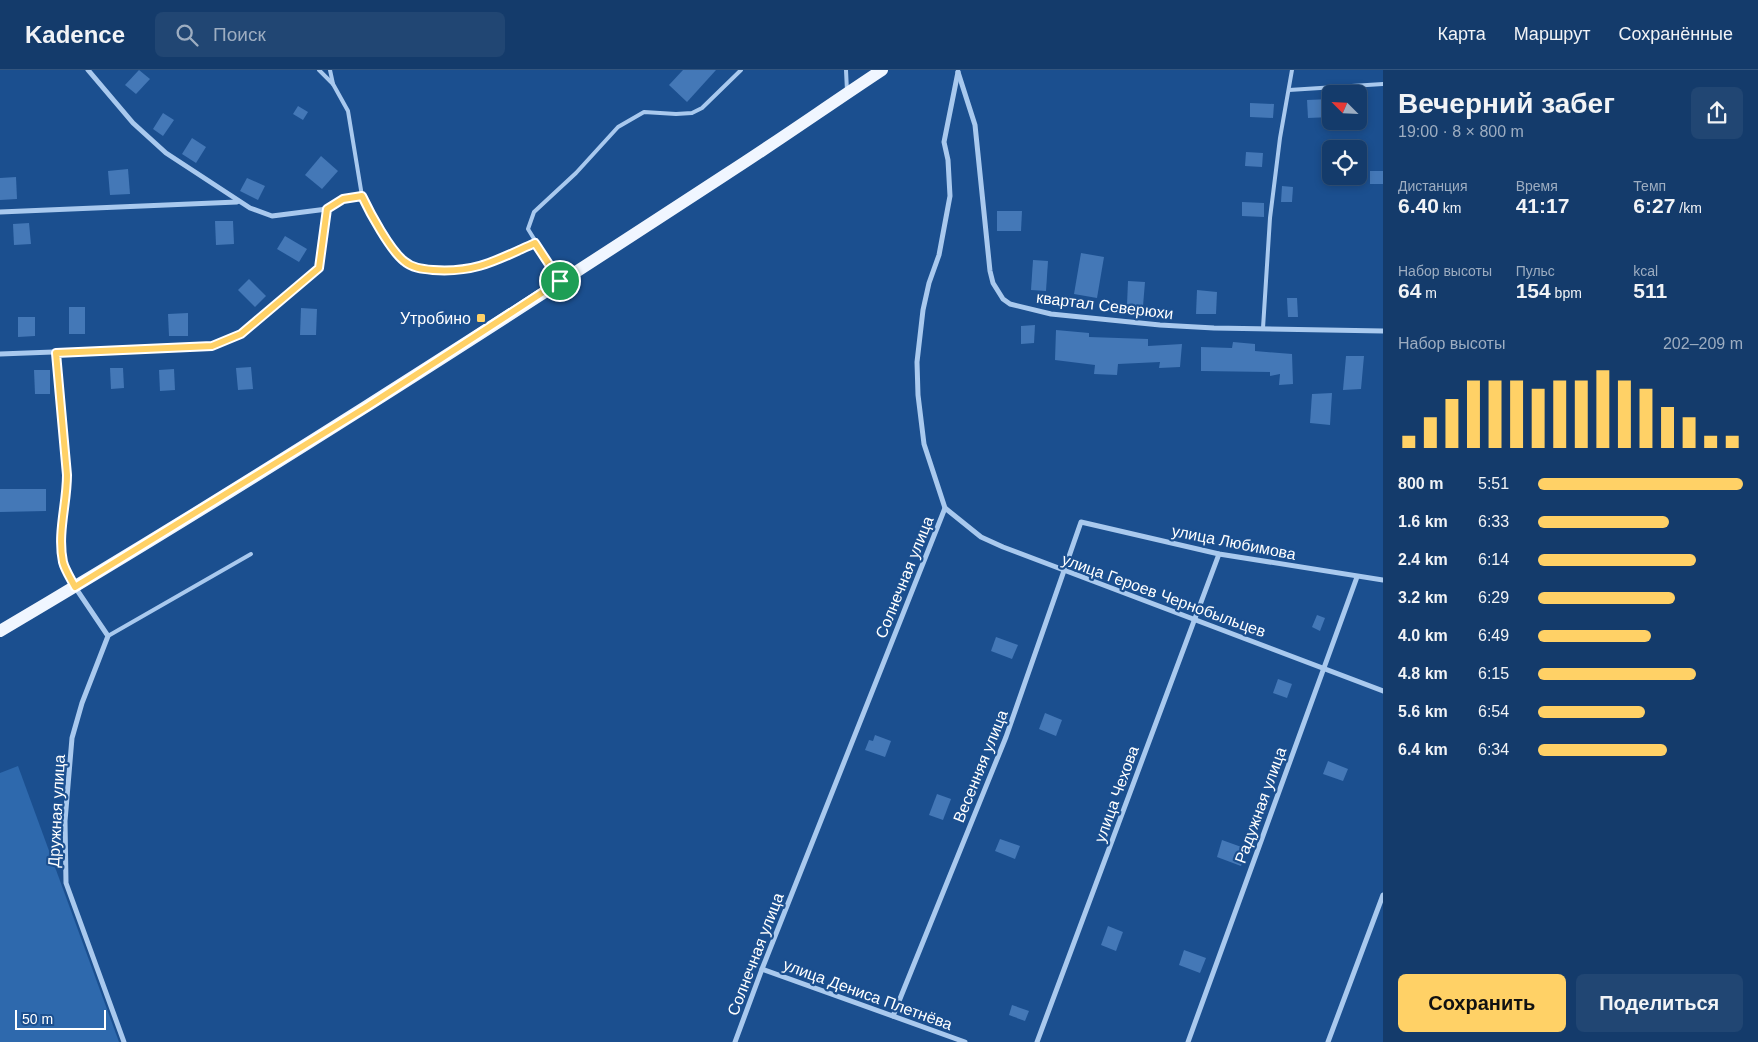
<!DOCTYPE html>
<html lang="ru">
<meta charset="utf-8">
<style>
:root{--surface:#143b6b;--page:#214673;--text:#f1f3f6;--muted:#9dadc1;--line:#33557e;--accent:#ffd166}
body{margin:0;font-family:Helvetica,sans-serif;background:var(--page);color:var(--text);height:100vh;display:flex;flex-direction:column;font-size:19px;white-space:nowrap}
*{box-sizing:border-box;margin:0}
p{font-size:16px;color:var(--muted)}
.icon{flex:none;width:28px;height:28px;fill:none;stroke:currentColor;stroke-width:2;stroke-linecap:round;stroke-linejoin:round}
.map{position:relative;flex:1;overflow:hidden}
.drawer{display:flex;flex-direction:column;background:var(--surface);width:375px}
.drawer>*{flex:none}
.needle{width:32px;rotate:294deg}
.tools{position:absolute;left:1322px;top:15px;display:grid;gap:10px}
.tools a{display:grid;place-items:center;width:45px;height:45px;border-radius:8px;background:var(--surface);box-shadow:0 2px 8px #0003,0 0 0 1px var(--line);font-size:25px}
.scale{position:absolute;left:15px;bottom:12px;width:91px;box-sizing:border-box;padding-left:5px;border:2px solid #fff;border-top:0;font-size:14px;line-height:18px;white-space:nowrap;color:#fff;-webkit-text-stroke:4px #1b4f8f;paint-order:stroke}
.pin{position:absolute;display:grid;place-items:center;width:42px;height:42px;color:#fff;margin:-21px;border:2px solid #fff;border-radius:50%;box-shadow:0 1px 5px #0007}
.round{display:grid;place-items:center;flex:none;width:52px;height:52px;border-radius:8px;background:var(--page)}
.summary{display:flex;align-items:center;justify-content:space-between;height:85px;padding:0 15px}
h1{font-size:28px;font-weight:800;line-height:38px}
.metrics{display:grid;grid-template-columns:repeat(3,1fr);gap:8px;height:85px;padding:5px 15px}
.metrics div{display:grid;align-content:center}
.metrics b{font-size:21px;font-weight:800}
.metrics small{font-size:14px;font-weight:400}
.metrics p{font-size:14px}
.chart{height:140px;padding:10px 15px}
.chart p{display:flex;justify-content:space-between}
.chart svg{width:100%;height:90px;margin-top:5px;stroke:var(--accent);stroke-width:6}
.action{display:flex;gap:10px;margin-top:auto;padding:10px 15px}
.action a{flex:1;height:58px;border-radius:8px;background:var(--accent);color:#111;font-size:20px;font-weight:800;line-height:58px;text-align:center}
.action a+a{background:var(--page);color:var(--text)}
ul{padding:0 15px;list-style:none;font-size:16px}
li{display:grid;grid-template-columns:80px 60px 1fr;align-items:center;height:38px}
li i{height:12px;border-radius:6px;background:var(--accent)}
header{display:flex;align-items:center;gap:30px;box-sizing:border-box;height:70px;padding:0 25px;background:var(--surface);border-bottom:1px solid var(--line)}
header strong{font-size:24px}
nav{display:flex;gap:28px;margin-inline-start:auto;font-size:18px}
.search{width:350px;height:45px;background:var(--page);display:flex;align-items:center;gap:12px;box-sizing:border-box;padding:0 18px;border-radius:8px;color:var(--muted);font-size:19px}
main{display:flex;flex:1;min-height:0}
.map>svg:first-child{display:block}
.green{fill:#2e69ad}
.building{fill:#4478b7}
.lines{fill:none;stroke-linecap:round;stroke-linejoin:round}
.lane{stroke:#a9c9ee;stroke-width:4}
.street{stroke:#a9c9ee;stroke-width:5}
.primary{stroke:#f0f6ff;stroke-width:12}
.route-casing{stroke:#fff;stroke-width:10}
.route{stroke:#ffd166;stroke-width:6}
.poi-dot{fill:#ffd166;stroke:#1b4f8f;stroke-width:2}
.labels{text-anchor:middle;stroke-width:4.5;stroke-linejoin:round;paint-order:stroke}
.street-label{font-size:16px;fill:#fff;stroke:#1b4f8f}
.poi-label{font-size:16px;fill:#fff;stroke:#1b4f8f;text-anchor:end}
</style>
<header>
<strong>Kadence</strong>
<div class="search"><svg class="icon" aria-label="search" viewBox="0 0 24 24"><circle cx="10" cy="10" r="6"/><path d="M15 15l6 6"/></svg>Поиск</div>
<nav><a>Карта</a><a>Маршрут</a><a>Сохранённые</a></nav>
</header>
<main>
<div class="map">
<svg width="1383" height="972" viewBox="0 0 1383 972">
<rect width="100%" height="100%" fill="#1b4f8f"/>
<!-- green -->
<polygon class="green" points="18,696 119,972 0,972 0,703"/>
<!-- building -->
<g class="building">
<polygon points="139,0 150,9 136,24 125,15"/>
<polygon points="683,0 716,0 687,32 669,15"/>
<polygon points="1330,29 1331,47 1308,48 1307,30"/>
<polygon points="1250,33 1274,34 1273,48 1250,47"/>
<polygon points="298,36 308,42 303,50 293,44"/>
<polygon points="163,43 174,50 163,66 153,59"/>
<polygon points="192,68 206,77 196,93 182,84"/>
<polygon points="1246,82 1263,83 1262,97 1245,96"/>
<polygon points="321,86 338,101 322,119 305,105"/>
<polygon points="128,99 130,124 110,125 108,101"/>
<rect x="1370" y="101" width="13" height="13"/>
<polygon points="16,107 17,129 0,130 0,108"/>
<polygon points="247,108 265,116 258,130 240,121"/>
<polygon points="1282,116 1293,117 1292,132 1281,132"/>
<polygon points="1242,132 1264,133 1264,147 1242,146"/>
<polygon points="997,141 1022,141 1021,161 997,161"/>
<polygon points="215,151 233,151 234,174 216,175"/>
<polygon points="29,153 31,174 14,175 13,154"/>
<polygon points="285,166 307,179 299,192 277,179"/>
<polygon points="1081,183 1104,187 1097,228 1074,224"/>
<polygon points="1033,190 1048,191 1046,221 1031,220"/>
<polygon points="249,209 266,226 255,237 238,220"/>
<polygon points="1128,211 1145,212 1143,236 1127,235"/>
<polygon points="1197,220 1217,222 1216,244 1196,244"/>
<polygon points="1287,228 1297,228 1298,247 1288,247"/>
<rect x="69" y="237" width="16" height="27"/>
<polygon points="301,238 317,239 316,265 300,265"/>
<polygon points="188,243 188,266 169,266 168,244"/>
<polygon points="18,247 35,247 35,266 18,267"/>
<polygon points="1035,255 1034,273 1021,274 1021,256"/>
<polygon points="1056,260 1089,263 1089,267 1148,269 1148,276 1182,274 1180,297 1159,298 1160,292 1118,294 1117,305 1094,304 1095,295 1055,290"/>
<polygon points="1233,272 1255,274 1255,281 1292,284 1293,314 1279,315 1280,304 1270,306 1270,302 1201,301 1201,277 1232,278"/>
<polygon points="1346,286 1364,286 1361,319 1343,320"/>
<polygon points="251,297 253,319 238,320 236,298"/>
<polygon points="110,298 123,298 124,318 111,319"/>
<polygon points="174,299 175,320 160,321 159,300"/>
<polygon points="34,300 50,300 50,324 35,324"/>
<polygon points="1332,323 1330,355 1310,353 1312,324"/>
<polygon points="0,419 46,419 46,441 0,442"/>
<polygon points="1317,545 1325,548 1320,561 1312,557"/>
<polygon points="996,567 1018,575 1012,589 991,581"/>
<polygon points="1278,609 1292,614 1287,628 1273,623"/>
<polygon points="1045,643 1062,650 1056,666 1039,659"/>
<polygon points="875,665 891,671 885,687 865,680 869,670 873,671"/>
<polygon points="1328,691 1348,699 1343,711 1323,704"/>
<polygon points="937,724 951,729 943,750 929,745"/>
<polygon points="1000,769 1020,776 1015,789 995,781"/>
<polygon points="1222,770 1247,779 1241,796 1217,787"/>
<polygon points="1108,856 1123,862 1116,881 1101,875"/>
<polygon points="1184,880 1206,888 1200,903 1179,895"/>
<polygon points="1012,935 1029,941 1025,951 1009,945"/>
</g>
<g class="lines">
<!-- lane -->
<g class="lane">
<polyline points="319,0 333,14 348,41 362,126 402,190 420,199 473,199 535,173"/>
<polyline points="330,0 333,14"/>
<polyline points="846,0 847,21"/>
<polyline points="1289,20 1383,14"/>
<polyline points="560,211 528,159 534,142 576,103 618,57 644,42 676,44 692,43 702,38 741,0"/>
<polyline points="1263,258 1270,148 1280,68 1292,0"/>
<path d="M56 283 67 405C67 434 55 466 64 494 66 501 70 508 74 515"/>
<polyline points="108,566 251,484"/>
</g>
<!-- street -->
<g class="street">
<polyline points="88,0 133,53 166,83 250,138 272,146 280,145 327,139 343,129 362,126"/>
<polyline points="958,2 975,55 990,201 993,213 1003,229 1010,234 1051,244 1160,255 1214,258 1383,261"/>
<polyline points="0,142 237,132"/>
<polyline points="0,284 212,276 241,264 319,198 327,139"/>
<polyline points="945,438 981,467 1003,477 1383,621"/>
<polyline points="75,517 108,566 82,633 72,668 65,751 66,813 124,972"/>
<polyline points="762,899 965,972"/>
<polyline points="893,946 1006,667 1081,452 1219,484 1383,510"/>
<polyline points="735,972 762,899 945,438 924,374 918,325 917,292 923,240 929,213 939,185 950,126 948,90 944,72 958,2"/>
<polyline points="1037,972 1219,484"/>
<polyline points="1188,972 1357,507"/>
<polyline points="1328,972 1383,825"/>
</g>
<!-- primary -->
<path class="primary" d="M0 561C246 416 486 261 725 105 778 71 829 35 882 0"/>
</g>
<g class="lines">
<!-- route casing -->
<g class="route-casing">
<path id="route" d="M362 126C370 143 390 180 404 191 412 198 422 199 433 200 476 203 497 190 535 173L560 211 368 336 75 517C71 509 65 500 63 492 57 463 67 434 67 405L56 283 212 276 241 264 319 198 327 139 343 129Z"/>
</g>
<!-- route -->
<use href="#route" class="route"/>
</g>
<!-- markers -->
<rect class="poi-dot" x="476" y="243" width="10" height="10" rx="2.5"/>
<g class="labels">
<!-- street labels -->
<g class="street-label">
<text transform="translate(1105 235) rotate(7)" y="6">квартал Северюхи</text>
<text transform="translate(1234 472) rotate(11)" y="6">улица Любимова</text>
<text transform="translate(904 507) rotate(-68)" y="6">Солнечная улица</text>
<text transform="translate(1164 525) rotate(20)" y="6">улица Героев Чернобыльцев</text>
<text transform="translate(980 696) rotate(-68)" y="6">Весенняя улица</text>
<text transform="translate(1116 724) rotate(-70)" y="6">улица Чехова</text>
<text transform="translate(1260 735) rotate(-70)" y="6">Радужная улица</text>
<text transform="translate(56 741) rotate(-87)" y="6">Дружная улица</text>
<text transform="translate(755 884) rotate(-69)" y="6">Солнечная улица</text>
<text transform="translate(868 924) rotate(20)" y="6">улица Дениса Плетнёва</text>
</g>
<!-- poi labels -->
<g class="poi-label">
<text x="471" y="254">Утробино</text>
</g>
</g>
</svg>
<div class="tools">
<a><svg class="needle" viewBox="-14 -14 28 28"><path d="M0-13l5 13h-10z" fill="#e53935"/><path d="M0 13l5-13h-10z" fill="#9dadc1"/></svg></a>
<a><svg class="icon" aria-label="locate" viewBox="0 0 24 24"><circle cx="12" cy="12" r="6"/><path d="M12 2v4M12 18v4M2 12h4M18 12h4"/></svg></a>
</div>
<div class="scale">50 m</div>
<div class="pin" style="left:560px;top:211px;background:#1e9e55"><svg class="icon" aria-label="arrive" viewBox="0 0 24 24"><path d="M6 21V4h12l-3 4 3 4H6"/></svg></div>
</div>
<section class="drawer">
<div class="summary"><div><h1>Вечерний забег</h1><p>19:00 · 8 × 800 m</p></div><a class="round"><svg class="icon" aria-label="share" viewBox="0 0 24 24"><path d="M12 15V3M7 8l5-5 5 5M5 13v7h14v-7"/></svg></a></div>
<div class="metrics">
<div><p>Дистанция</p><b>6.40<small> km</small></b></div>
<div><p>Время</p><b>41:17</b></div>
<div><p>Темп</p><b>6:27<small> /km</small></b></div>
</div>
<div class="metrics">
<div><p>Набор высоты</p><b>64<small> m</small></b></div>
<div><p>Пульс</p><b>154<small> bpm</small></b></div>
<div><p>kcal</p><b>511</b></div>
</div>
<div class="chart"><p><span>Набор высоты</span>202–209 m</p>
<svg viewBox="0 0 160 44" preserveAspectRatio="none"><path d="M5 44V38M15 44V29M25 44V20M35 44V11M45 44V11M55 44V11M65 44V15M75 44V11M85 44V11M95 44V6M105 44V11M115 44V15M125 44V24M135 44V29M145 44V38M155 44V38"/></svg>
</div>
<ul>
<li><b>800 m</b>5:51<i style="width:100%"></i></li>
<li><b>1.6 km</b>6:33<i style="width:64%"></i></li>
<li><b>2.4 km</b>6:14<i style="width:77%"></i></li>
<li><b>3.2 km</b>6:29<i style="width:67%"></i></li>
<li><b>4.0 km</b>6:49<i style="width:55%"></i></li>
<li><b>4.8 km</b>6:15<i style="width:77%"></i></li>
<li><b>5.6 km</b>6:54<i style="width:52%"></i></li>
<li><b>6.4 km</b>6:34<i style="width:63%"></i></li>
</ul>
<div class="action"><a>Сохранить</a><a>Поделиться</a></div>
</section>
</main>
